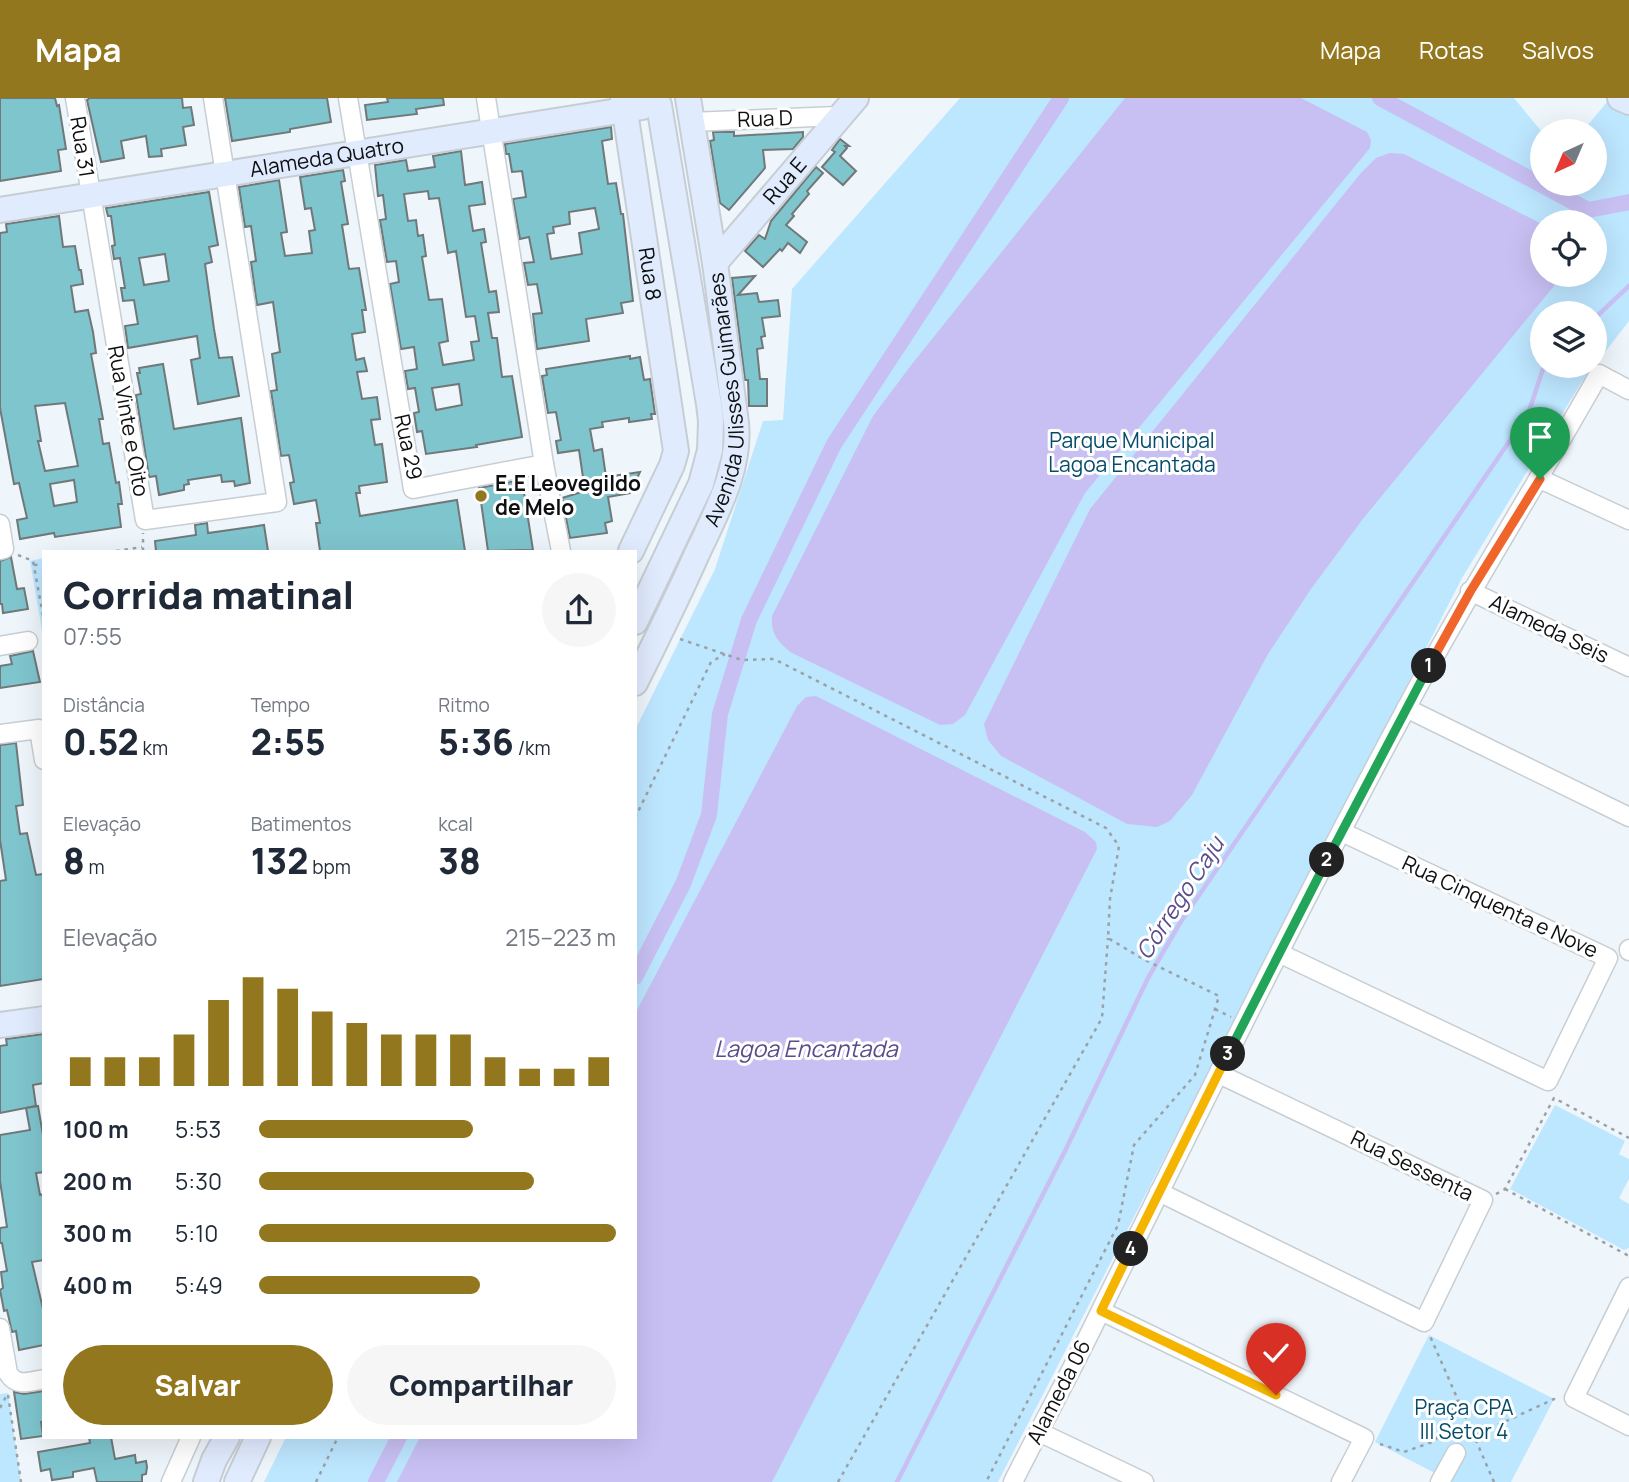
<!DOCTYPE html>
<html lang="pt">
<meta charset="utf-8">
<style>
:root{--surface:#fff;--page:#f6f6f7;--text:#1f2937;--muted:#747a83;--accent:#93771e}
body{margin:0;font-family:Manrope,sans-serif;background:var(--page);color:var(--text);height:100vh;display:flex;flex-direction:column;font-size:26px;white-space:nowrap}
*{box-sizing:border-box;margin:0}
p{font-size:23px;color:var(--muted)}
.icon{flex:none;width:38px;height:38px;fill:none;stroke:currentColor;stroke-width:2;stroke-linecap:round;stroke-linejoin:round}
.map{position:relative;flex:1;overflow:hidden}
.side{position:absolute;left:42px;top:452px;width:595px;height:889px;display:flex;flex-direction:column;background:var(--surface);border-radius:0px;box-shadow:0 7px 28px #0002}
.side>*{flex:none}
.needle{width:46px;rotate:224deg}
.fabs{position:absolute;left:1530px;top:21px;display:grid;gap:14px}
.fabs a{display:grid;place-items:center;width:77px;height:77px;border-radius:50%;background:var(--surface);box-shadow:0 7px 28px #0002;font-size:35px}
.pin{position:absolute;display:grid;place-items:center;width:60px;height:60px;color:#fff;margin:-72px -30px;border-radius:50% 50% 50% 0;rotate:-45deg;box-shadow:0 0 7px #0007}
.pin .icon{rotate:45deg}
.km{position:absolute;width:35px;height:35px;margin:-18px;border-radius:50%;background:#222;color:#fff;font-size:19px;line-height:35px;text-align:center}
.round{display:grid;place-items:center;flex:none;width:74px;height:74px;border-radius:37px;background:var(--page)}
.overview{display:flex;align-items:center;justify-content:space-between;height:119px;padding:0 21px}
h1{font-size:38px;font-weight:800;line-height:52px}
.stats{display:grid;grid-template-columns:repeat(3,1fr);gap:10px;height:119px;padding:7px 21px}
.stats div{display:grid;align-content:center}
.stats b{font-size:35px;font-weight:800}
.stats small{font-size:19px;font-weight:400}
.stats p{font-size:19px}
.chart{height:196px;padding:14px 21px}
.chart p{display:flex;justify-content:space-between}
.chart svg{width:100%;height:126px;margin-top:7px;stroke:var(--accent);stroke-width:6}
.cta{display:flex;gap:14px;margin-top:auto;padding:14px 21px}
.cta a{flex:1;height:80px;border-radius:42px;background:var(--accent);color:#fff;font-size:28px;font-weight:800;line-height:80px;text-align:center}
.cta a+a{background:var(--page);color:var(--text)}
ul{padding:0 21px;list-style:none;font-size:23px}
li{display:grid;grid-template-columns:112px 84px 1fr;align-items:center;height:52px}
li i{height:18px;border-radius:9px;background:var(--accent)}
header{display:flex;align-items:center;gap:42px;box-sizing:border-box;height:98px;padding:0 35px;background:var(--accent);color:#fff}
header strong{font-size:33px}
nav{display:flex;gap:38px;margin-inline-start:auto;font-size:24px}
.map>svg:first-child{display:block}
.green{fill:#bde6ff;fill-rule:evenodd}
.water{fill:#c8c0f3}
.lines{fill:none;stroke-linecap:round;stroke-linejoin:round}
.stream{stroke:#c8c0f3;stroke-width:4.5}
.canal{stroke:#c8c0f3;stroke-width:16}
.building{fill:#7fc5ce;stroke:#707879;stroke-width:2;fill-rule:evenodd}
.street-casing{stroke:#c7ced3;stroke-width:21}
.secondary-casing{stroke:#c7ced3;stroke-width:28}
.path{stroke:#9ba1a4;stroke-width:2.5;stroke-dasharray:3.5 5;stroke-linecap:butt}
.street{stroke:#fff;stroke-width:18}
.secondary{stroke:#e1ebfe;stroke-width:24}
.split-1-casing{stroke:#fff;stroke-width:14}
.split-2-casing{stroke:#fff;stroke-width:14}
.split-3-casing{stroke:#fff;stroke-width:14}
.split-4-casing{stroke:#fff;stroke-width:14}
.split-5-casing{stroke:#fff;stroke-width:14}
.split-1{stroke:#f0652b;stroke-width:9}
.split-2{stroke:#22a559;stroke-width:9}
.split-3{stroke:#22a559;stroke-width:9}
.split-4{stroke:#f5b400;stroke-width:9}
.split-5{stroke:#f5b400;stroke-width:9}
.poi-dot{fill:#93771e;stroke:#fff;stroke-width:2.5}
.labels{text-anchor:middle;stroke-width:6;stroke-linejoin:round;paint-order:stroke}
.street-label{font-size:21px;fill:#0d0f11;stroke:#fff}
.park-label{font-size:21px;fill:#054c6b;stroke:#fff}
.poi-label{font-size:21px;font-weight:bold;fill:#0d0f11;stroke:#fff;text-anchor:start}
.water-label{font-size:23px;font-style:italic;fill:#5a4c8b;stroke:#fff}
</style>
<header>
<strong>Mapa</strong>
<nav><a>Mapa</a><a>Rotas</a><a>Salvos</a></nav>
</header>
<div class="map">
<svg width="1629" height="1384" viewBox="0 0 1629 1384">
<rect width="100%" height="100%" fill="#eff6fb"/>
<!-- green -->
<g class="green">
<path d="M960 0H1514L1542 34V86H1594V33H1583L1607 4 1629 11V223L1581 285 1462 480 998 1384H264L286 1339H635V632L715 471 763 323 783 322 792 191ZM1542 124H1594V177H1542ZM1542 215H1594V268H1542Z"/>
<polygon points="44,460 44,544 30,463"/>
<polygon points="1555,1007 1625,1043 1619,1056 1629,1061 1629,1081 1619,1100 1629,1106 1629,1150 1624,1152 1510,1091"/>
<polygon points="1429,1237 1554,1301 1511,1384 1452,1384 1375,1344"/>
<polygon points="8,1295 21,1384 0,1384 0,1296"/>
</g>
<!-- water -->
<g class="water">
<path d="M1125 0H1301L1367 34 1371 42 1370 50 1085 395 965 617 953 626 940 627 790 554C777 542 771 537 772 518L873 318 912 266Z"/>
<polygon points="1390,55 1404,56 1542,126 1542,177 1563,177 1362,422 1311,491 1268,556 1192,697 1170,723 1157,729 1127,726 1001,658 988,642 984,626 1090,411 1360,76 1376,60"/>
<polygon points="816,598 1085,734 1096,744 1097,751 772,1384 397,1384 420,1339 635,1339 635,916 797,608 806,599"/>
</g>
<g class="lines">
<!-- stream -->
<g class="stream">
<polyline points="1594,221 1629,188"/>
<polyline points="897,1384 1066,1051 1148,880 1180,825 1528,316 1544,268"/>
</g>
<!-- canal -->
<g class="canal">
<polyline points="1380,0 1588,112 1629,104"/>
<polyline points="635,879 683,786 709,717 720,616 749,522 834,346 1061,0"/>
<polyline points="376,1384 399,1339"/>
</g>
</g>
<!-- building -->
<g class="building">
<polygon points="0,0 55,0 57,8 59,7 66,51 58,52 61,73 0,83"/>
<polygon points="90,0 182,0 183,10 191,9 194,27 183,29 186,47 161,51 162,58 149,59 146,38 121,43 124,60 101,64 87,2"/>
<polygon points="225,0 327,0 331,24 290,31 290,34 232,43"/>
<polygon points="387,0 443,0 444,7 416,11 417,16 367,22 365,7 388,4"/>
<path d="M611 29 612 41 602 43 608 86 616 85 621 116H623L633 203 621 205 623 215 586 221 589 243 537 251 533 216 542 215 537 186 528 187 524 165 534 164 529 139 520 141 513 101 526 99 522 73 512 74 509 56H506L505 46ZM595 110 599 131 579 135 582 156 551 161 547 136 554 135 553 129 570 126 569 114Z"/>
<polygon points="713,34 734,34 734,38 803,34 803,39 793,51 763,52 765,70 729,112 720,105 710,43 714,42"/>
<polygon points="840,41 849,48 845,48 847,50 840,58 856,73 843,87 822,69 835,54 832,52"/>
<path d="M461 53 465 87 482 84 485 106 469 108 473 133 484 131 486 144 481 145 489 194 496 193 499 214 488 215 492 240H497L502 279 512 278 522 339 476 347 477 349 426 356 422 333 417 334 414 315 419 314 415 290 408 291 405 273 417 271 414 249 401 251 390 186 399 184 396 163 387 164 380 122 386 121 383 97 378 98 375 67 406 62 408 73 435 69 433 58ZM428 93 429 101 439 100 448 155 456 153 466 219 475 218 479 243 471 244 474 262 443 267 439 245 448 243 442 201 429 202 422 159 426 158 423 137 418 138 416 122 408 123 404 96ZM459 286 462 307 436 312 432 290Z"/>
<polygon points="816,69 823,75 807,93 809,96 792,116 794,118 786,127 807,144 800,155 788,145 782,153 780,151 763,169 745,153 759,137 765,141 771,123"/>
<polygon points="343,72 345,83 341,84 348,126 342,127 349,171 359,170 366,212 362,212 365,234 352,236 356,262 364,260 367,273 357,274 362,301 377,299 380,321 371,322 375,347 382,346 387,384 359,388 360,395 356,395 360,418 457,402 465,453 320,453 316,425 320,425 316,402 294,406 290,385 294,384 289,357 281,358 271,293 277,292 272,256 280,254 273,204 257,207 251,164 256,163 251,128 245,129 239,89 279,82 287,134 281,135 285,158 312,155 309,133 315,132 311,110 305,111 300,79"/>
<path d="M209 94 218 147 209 149 212 164 205 166 214 231 219 260 232 259 239 298 198 306 191 262 200 260 197 238 128 250 125 228 138 226 134 202 123 203 121 190H125L120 160 114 161 112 148 115 147 111 118H108L106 110ZM165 156 169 183 144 187 139 160Z"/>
<path d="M59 118 63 149 75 148 79 172H81L83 186 71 188 75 214 88 212 93 234 96 255 91 256 103 321H99L103 346 109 345 116 385 119 384 122 406H118L121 429 55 439 54 435 20 441 17 422 27 420 19 385 14 386 0 310V135L7 134 6 126ZM65 305 78 368 45 373 38 343H41L35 308ZM74 382 77 404 54 408 50 386Z"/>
<polygon points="755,178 738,197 757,195 759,204 778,202 780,218 762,220 765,238 761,239 763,250 757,251 760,281 767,281 767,308 749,308 748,282 745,282 732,180"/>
<polygon points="630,258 630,261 640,259 644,282 650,281 655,316 651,316 652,321 629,324 629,320 602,324 603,329 590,331 594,353 602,351 606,379 640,374 630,395 608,399 612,423 605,425 607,435 570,440 562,400 585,393 579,352 558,355 556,343 561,342 556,314 548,315 542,278 547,277 546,271"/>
<polygon points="163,266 174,331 241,320 250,385 235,388 234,383 222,384 221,377 188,382 189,386 184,387 184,392 159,397 156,378 149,379 136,297 141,296 137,275 140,275 139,270"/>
<polygon points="522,382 533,452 488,453 479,390"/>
<polygon points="207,425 208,435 264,427 268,453 156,453 155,443 196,437 195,427"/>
<polygon points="11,459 17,491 24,490 28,511 3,515 2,506 0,506 0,463"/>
<polygon points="33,553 40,584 0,590 0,568 12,566 10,558"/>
<polygon points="16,645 23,707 16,708 20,736 27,735 36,777 44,776 44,881 0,888 0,783 6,782 0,742 0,647"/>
<polygon points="44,936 44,985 33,987 36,1008 0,1015 0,948 7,947 6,941"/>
<polygon points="38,1008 44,1043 44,1074 36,1075 40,1097 44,1096 44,1162 32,1164 44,1215 44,1247 19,1252 16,1233 12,1234 7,1212 4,1213 0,1192 3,1190 1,1174 7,1173 2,1145 0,1145 0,1130 7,1129 0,1083 0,1037 30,1032 26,1010"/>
<polygon points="44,1293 44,1323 41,1324 43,1338 21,1341 14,1294 24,1296"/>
<polygon points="89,1339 111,1339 115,1361 135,1357 136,1365 146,1363 147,1369 146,1376 142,1377 142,1384 97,1384 94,1370 73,1374 73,1379 52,1382 50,1371 41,1373 38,1354 90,1345"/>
</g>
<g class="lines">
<!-- street casing -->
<g class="street-casing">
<g id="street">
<polyline points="75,0 145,422 277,404 213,0"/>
<polyline points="348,0 413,391 544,366 486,0"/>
<polyline points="691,24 839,18"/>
<polyline points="544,366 561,453"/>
<polyline points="1540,381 1629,422"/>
<polyline points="0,426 4,451 0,452"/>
<polyline points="1470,493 1629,569"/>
<polyline points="0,548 28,543"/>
<polyline points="1406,610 1629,719"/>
<polyline points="0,636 39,631 44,662"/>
<polyline points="1629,851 1629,853"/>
<polyline points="1279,855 1548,983 1608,860 1342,734"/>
<polyline points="1159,1094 1424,1224 1483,1102 1219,976"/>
<polyline points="1629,1189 1574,1300 1629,1328"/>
<polyline points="1101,1213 1364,1340 1341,1384"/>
<path d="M0 1230 8 1275C16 1289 29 1284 44 1281"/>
<polyline points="1039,1334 1144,1384"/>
<polyline points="171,1384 191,1339"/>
<path d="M1013 1384C1042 1326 1074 1269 1102 1210 1202 1009 1300 807 1407 609 1467 496 1536 388 1599 276L1629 292"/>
<polyline points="1440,1384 1456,1355"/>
</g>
</g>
<!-- secondary casing -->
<g class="secondary-casing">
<g id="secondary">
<path id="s1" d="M623 0 676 353 672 367 631 453"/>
<polyline points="1620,0 1629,4"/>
<path id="s2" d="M0 112 625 12 642 9 649 2"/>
<path id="s3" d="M715 165 856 0"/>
<polyline points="635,524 701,386 710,352 711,323 709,306 659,7"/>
<path id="s4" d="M635 585C656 543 677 501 696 458 715 417 741 371 736 325L715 165 688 0"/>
<polyline points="0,927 44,921"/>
<polyline points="206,1384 214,1362 227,1339"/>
<polyline points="237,1384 258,1339"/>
</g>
</g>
<!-- path -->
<g class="path">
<polyline points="116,453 142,449"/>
<polyline points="143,453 143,435"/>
<polyline points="18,457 33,463 44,523"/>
<polyline points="34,467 44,466"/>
<polyline points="680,541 742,562 774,561 1106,730 1119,748 1110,801 1108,840 1143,861 1219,898 1195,977 1134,1047 1118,1127 986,1384"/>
<polyline points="635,720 711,564 725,556"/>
<polyline points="1215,911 1231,919"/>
<polyline points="1505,1091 1629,1158"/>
<polyline points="1496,1096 1505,1091 1554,1000 1629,1040"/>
<polyline points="8,1297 21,1384"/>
<polyline points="1458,1302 1474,1338 1467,1345"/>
<polyline points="0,1310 8,1295"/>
<polyline points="1380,1346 1404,1354 1435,1343 1458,1302 1430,1238"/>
<polyline points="316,1384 338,1339"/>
<polyline points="838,1384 1102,920 1108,840"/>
<polyline points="1494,1384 1474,1338 1554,1301 1558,1303"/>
</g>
<!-- street -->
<use href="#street" class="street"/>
<!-- secondary -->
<use href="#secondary" class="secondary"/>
</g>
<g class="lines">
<!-- split-1 casing -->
<g class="split-1-casing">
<polyline id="split-1" points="1429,568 1470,494 1540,381"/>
</g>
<!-- split-2 casing -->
<g class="split-2-casing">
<polyline id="split-2" points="1327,762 1429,568"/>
</g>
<!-- split-3 casing -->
<g class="split-3-casing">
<polyline id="split-3" points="1228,956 1327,762"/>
</g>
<!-- split-4 casing -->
<g class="split-4-casing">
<polyline id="split-4" points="1131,1151 1228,956"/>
</g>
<!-- split-5 casing -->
<g class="split-5-casing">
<polyline id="split-5" points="1131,1151 1101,1213 1276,1297"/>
</g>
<!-- split-1 -->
<use href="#split-1" class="split-1"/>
<!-- split-2 -->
<use href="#split-2" class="split-2"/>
<!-- split-3 -->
<use href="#split-3" class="split-3"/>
<!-- split-4 -->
<use href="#split-4" class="split-4"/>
<!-- split-5 -->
<use href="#split-5" class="split-5"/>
</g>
<!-- markers -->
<circle class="poi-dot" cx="481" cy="398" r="7"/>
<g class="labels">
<!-- street labels -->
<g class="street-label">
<text transform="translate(765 21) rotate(-2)" y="7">Rua D</text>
<text transform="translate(82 49) rotate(81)" y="7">Rua 31</text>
<text dy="7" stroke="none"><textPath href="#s2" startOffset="331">Alameda Quatro</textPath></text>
<text dy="7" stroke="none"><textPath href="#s3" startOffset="108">Rua E</textPath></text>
<text dy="7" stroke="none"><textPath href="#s1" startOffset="178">Rua 8</textPath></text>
<text dy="7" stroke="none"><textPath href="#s4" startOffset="304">Avenida Ulisses Guimarães</textPath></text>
<text transform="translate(128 323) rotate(80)" y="7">Rua Vinte e Oito</text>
<text transform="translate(408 349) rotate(78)" y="7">Rua 29</text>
<text transform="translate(1549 531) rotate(26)" y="7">Alameda Seis</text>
<text transform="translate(1500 809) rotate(25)" y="7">Rua Cinquenta e Nove</text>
<text transform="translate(1412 1068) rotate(26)" y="7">Rua Sessenta</text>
<text transform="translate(1059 1294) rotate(-63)" y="7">Alameda 06</text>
</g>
<!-- park labels -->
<g class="park-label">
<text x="1132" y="350">Parque Municipal<tspan x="1132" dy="24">Lagoa Encantada</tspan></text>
<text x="1464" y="1317">Praça CPA<tspan x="1464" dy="24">III Setor 4</tspan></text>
</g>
<!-- poi labels -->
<g class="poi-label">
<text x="495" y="393">E.E Leovegildo<tspan x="495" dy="24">de Melo</tspan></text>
</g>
<!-- water labels -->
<g class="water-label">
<text transform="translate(1180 800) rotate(-57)" y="8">Córrego Caju</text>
<text x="806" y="959">Lagoa Encantada</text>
</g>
</g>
</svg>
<div class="fabs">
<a><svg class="needle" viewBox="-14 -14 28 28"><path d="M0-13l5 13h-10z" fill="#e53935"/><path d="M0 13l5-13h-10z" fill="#747a83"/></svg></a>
<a><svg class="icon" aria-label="locate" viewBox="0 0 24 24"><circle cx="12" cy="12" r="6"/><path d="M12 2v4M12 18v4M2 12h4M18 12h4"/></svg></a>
<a><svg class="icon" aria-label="layers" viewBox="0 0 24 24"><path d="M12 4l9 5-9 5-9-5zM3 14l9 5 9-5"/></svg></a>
</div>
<div class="pin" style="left:1540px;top:381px;background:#1e9e55"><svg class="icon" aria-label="arrive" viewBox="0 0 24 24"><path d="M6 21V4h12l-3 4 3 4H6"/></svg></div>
<div class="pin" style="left:1276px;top:1297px;background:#d93025"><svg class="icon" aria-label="check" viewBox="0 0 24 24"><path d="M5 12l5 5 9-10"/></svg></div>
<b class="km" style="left:1429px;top:568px">1</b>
<b class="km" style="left:1327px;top:762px">2</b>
<b class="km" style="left:1228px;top:956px">3</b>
<b class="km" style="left:1131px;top:1151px">4</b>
<section class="side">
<div class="overview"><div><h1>Corrida matinal</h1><p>07:55</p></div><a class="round"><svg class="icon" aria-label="share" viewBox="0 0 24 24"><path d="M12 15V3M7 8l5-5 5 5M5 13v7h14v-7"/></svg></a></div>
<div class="stats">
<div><p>Distância</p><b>0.52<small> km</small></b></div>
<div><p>Tempo</p><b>2:55</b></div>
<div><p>Ritmo</p><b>5:36<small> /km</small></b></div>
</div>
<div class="stats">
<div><p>Elevação</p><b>8<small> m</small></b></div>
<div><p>Batimentos</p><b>132<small> bpm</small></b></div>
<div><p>kcal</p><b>38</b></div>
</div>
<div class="chart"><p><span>Elevação</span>215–223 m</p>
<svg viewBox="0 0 160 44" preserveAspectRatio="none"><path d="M5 44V34M15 44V34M25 44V34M35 44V26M45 44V14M55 44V6M65 44V10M75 44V18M85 44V22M95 44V26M105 44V26M115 44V26M125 44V34M135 44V38M145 44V38M155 44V34"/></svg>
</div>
<ul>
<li><b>100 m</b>5:53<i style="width:60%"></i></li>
<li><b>200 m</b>5:30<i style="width:77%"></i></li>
<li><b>300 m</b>5:10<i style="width:100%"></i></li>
<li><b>400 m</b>5:49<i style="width:62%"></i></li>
</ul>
<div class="cta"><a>Salvar</a><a>Compartilhar</a></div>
</section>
</div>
